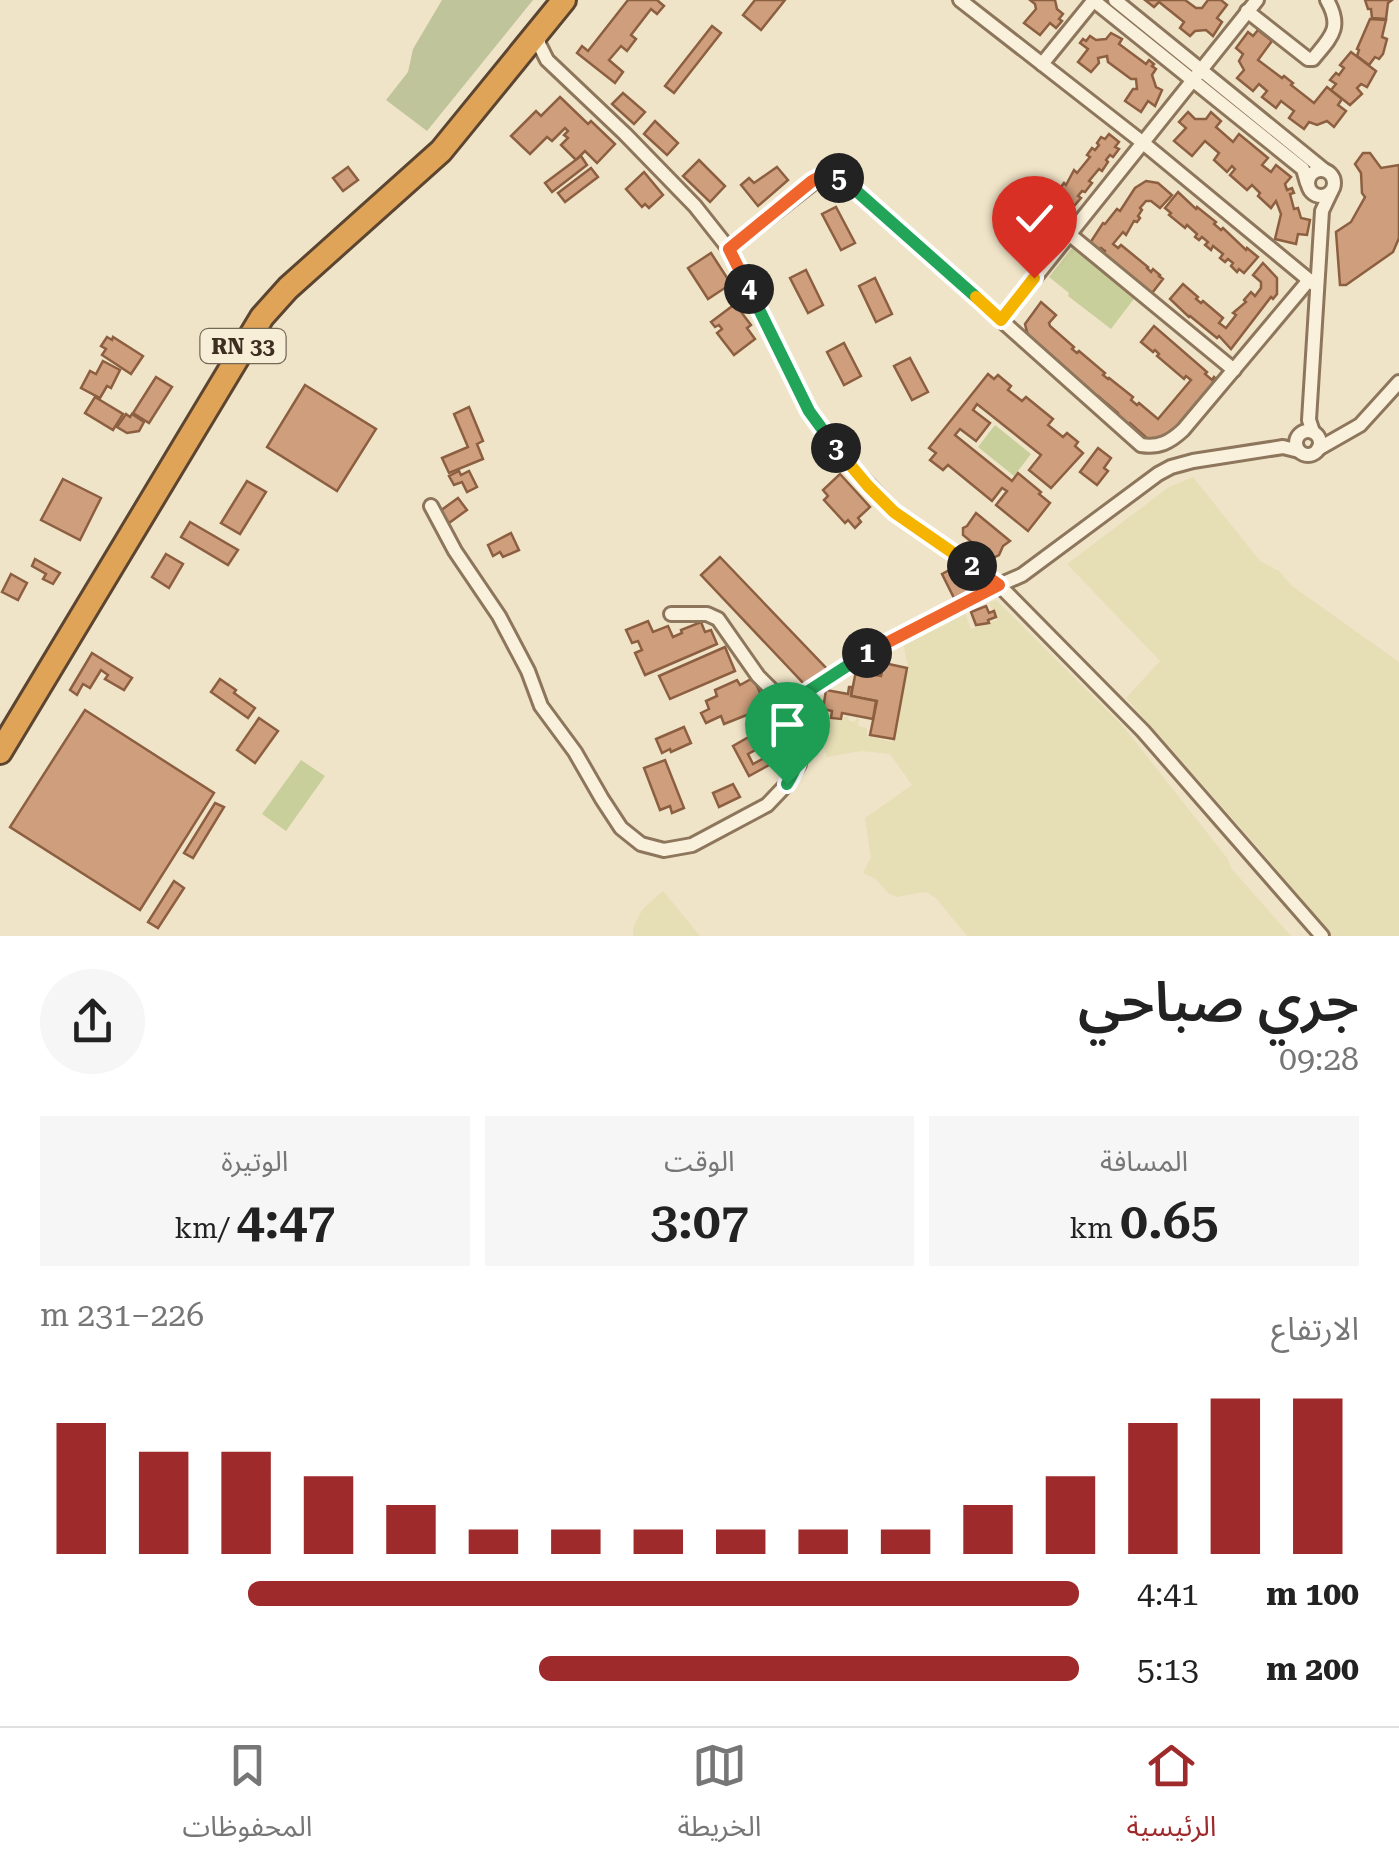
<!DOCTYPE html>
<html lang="ar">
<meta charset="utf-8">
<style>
:root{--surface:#fff;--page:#f6f6f6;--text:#222;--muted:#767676;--line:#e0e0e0;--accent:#9e2a2b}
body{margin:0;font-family:"Roboto Serif","Noto Sans Arabic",serif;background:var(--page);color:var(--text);direction:rtl;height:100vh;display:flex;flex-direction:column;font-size:38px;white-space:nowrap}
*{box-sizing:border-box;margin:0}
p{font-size:32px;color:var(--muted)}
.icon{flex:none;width:55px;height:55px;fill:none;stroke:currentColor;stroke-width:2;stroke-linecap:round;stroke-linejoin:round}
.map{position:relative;height:936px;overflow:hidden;direction:ltr}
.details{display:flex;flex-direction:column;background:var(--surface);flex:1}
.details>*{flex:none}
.pin{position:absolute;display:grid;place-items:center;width:85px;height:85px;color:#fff;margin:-102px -42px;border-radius:50% 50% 50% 0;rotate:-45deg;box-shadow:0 0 10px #0007}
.pin .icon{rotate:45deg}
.km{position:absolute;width:50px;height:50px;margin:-25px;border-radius:50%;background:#222;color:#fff;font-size:28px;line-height:50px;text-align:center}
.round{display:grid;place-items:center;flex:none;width:105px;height:105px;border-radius:52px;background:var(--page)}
.overview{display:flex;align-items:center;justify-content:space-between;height:170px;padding:0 40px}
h1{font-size:55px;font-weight:600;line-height:75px}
.metrics{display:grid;grid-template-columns:repeat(3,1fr);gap:15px;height:170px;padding:10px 40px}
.metrics div{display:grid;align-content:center;border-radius:0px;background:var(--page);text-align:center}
.metrics b{font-size:50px;font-weight:600}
.metrics small{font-size:28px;font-weight:400}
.metrics p{font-size:28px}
.chart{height:280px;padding:20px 40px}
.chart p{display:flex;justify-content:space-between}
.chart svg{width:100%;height:180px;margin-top:10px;stroke:var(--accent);stroke-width:6}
ul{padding:0 40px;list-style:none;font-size:32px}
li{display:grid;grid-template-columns:160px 120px 1fr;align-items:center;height:75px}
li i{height:25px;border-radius:12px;background:var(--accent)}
.tabs{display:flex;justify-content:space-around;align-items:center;height:140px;border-top:2px solid var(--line);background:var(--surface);font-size:28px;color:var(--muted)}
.tabs a{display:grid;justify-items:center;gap:5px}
.tabs .selected{color:var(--accent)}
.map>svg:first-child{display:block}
.farmland{fill:#e6deb5}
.green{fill:#c9cf9b}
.cemetery{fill:#bfc49a}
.building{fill:#cf9f7d;stroke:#8d5f41;stroke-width:2.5}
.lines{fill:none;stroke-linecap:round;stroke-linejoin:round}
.street-casing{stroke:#8d765c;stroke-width:18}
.highway-casing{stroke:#5b4430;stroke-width:28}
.street{stroke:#faf1dc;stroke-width:12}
.highway{stroke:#e0a458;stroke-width:22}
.split-1-casing{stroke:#fff;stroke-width:20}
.split-2-casing{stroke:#fff;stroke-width:20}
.split-3-casing{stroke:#fff;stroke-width:20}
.split-4-casing{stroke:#fff;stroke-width:20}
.split-5-casing{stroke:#fff;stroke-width:20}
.split-6-casing{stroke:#fff;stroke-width:20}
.split-7-casing{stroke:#fff;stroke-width:20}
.split-1{stroke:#22a559;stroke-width:12}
.split-2{stroke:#f0652b;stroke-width:12}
.split-3{stroke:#f5b400;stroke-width:12}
.split-4{stroke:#22a559;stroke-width:12}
.split-5{stroke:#f0652b;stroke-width:12}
.split-6{stroke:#22a559;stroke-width:12}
.split-7{stroke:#f5b400;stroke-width:12}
.labels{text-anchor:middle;stroke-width:9;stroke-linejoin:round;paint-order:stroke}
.shield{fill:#f7eed8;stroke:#756857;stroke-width:2.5}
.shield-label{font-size:22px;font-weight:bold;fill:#3d2e20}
</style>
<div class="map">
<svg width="1399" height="936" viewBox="0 0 1399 936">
<rect width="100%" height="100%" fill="#f0e4c8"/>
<!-- farmland -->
<g class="farmland">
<polygon points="1193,477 1260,561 1279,571 1292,586 1399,662 1399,936 1330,936 1263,853 1126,698 1160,661 1067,564 1169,487"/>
<polygon points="996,600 1123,726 1227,858 1231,868 1291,936 967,936 936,898 928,893 923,892 897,897 888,893 876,879 863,873 871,857 865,818 912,785 890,754 861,751 827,757 808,701 817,694 819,701 825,702 823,709 832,711 831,718 843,721 844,716 848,717 849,721 855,722 856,718 859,719 858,726 867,728 867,736 892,742 906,672 909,671 903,642 965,613 971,629 997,620 989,603"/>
<polygon points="663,891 700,936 633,936 633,928 642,910"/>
</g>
<!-- green -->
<g class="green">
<polygon points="1073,247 1136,296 1111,329 1068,296 1069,293 1049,277"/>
<polygon points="995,425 1031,454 1014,476 978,447"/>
<polygon points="301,760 325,776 286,831 262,814"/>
</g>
<!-- cemetery -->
<polygon class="cemetery" points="442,0 533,0 427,131 386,100 408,72 413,49"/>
<!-- building -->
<g class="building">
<polygon points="628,0 657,0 664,6 657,14 651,9 631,35 636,39 627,51 621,46 609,60 623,72 615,83 577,53 582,46 588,51"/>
<polygon points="755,0 785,0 761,30 743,15"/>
<polygon points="1030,0 1055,0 1057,9 1063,14 1059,19 1062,21 1056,28 1050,23 1040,35 1024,23 1036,9 1035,4"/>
<polygon points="1145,0 1185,0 1196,8 1202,8 1208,0 1221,0 1227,5 1217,18 1222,22 1213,36 1206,30 1195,31 1190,36 1180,28 1184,22 1159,2 1154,7"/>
<polygon points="1365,0 1392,0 1388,3 1386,19 1372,18 1371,9 1368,9"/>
<polygon points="1370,19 1386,20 1382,37 1387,39 1383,54 1379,59 1375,57 1369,65 1357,56 1359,50 1357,49"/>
<polygon points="712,26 721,33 674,93 665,86"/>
<polygon points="1258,30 1272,41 1258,60 1282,78 1284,76 1293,83 1291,85 1314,103 1327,87 1342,99 1338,105 1346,111 1334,127 1327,121 1317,125 1309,122 1304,129 1289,118 1294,111 1281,101 1276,108 1262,97 1267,91 1259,84 1253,91 1237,78 1244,70 1239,61 1243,54 1236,48 1248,32 1253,36"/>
<polygon points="1111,33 1122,39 1119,44 1146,64 1149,60 1154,64 1152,66 1156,69 1152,75 1156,87 1162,90 1155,106 1148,101 1141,112 1125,101 1133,89 1137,89 1136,79 1131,79 1108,62 1107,56 1098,58 1099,63 1091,72 1078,62 1088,49 1080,43 1083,39 1086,41 1090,36 1096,40 1106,39"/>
<polygon points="1351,52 1376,71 1367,87 1361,84 1357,88 1362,94 1350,105 1331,90 1336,84 1330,80 1336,73 1339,75 1344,68 1340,65"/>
<polygon points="623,93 645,112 634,124 612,104"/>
<polygon points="560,97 588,124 591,121 615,144 597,163 585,151 576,160 561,145 568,138 564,135 568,131 565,128 552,141 547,137 530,154 511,136 536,111 541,116"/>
<polygon points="1188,112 1195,119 1206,119 1211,112 1221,121 1216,127 1233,142 1239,134 1268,158 1262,165 1271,172 1276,165 1291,177 1285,184 1287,190 1292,188 1294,193 1290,194 1294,209 1298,208 1301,218 1310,220 1307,235 1298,234 1296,244 1275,239 1281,214 1276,201 1271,208 1258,196 1260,193 1252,185 1247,190 1230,175 1235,169 1232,166 1227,172 1214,160 1219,153 1205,141 1192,156 1174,141 1186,128 1179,122"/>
<polygon points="655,121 678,143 667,155 644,134"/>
<polygon points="1109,134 1119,142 1115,147 1119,149 1113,157 1110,155 1106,160 1108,162 1102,171 1099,169 1089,181 1092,183 1085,192 1082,191 1078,196 1081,198 1074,206 1071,204 1065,212 1054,202 1060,194 1057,192 1064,183 1066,185 1074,170 1077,173 1090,157 1087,155 1092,148 1095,150 1099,145 1097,143 1101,137 1105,139"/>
<polygon points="1363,153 1370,153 1381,168 1399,165 1399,238 1393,252 1346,285 1340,285 1336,232 1351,222 1365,197 1362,193 1361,173 1355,164"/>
<polygon points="581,156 587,165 552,192 545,183"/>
<polygon points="699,160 725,186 710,202 683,176"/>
<polygon points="348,167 358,180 343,191 333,178"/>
<polygon points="777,167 788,180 758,206 741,185 749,178 754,183"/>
<polygon points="591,168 598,177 565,202 558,193"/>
<polygon points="644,172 663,195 649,208 645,204 642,207 626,189"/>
<polygon points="1146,181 1158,183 1172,195 1160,208 1151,201 1146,201 1140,208 1142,210 1138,216 1140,218 1137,222 1134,221 1126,235 1123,232 1113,244 1118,248 1121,245 1148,267 1147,268 1151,272 1153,269 1160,275 1159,276 1163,279 1152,293 1132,281 1134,279 1103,254 1105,251 1101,248 1099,250 1090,243 1103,223 1105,224 1117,209 1120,211 1135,188"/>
<polygon points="1178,192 1196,209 1197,207 1216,222 1214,224 1221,230 1223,228 1246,250 1247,248 1258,257 1244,273 1239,269 1237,272 1231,266 1233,263 1228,259 1225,262 1220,258 1223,254 1213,246 1211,250 1205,245 1208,242 1202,237 1199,240 1195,237 1197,234 1187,225 1185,228 1169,215 1171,213 1165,208"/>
<polygon points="836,207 855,243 841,250 822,214"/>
<polygon points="711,253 731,284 708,299 688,268"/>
<polygon points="1263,263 1277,278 1277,294 1273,299 1271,297 1231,349 1219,336 1217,338 1190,316 1189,317 1170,299 1183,284 1198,297 1196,299 1201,303 1203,301 1223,318 1219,323 1226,328 1236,315 1233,313 1246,302 1244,300 1251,292 1255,296 1261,288 1261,282 1253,275"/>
<polygon points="806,270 823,305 808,313 790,278"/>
<polygon points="875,278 892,314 876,322 859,286"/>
<polygon points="1041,302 1056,315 1049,323 1050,326 1074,347 1072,349 1077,353 1079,351 1105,373 1103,375 1108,379 1109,378 1133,397 1131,400 1137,405 1139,403 1158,419 1191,380 1186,376 1184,379 1157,356 1159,354 1155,350 1153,352 1141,342 1154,326 1207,372 1205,374 1212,380 1214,377 1218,381 1165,441 1150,441 1130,423 1128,425 1116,416 1118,413 1098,396 1095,398 1085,389 1087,387 1055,363 1057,361 1028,336 1025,324"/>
<polygon points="735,304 751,325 747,328 755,339 734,355 717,333 722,329 719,325 715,327 711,322"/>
<polygon points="107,337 112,340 113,337 143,356 131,374 102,355 106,349 101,346"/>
<polygon points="844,343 861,376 844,385 827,352"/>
<polygon points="910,358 928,392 912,400 894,366"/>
<polygon points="103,361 120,370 111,388 107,386 100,398 81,388 90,371 96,374"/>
<polygon points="988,374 994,379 998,375 1011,386 1008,390 1022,401 1026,397 1053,419 1048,425 1063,437 1067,433 1078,442 1075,446 1083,453 1051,488 1029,470 1041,455 977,404 973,410 990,423 976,441 960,429 955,435 1012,481 1018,473 1041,492 1039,494 1050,503 1028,531 996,505 1007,491 1002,488 992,501 948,465 943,470 930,460 936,453 929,448"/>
<polygon points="156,377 172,387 149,423 133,413"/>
<polygon points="305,385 376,429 337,491 267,447"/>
<polygon points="95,397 123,414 113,430 85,413"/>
<polygon points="469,407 483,441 477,444 483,459 449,473 442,458 468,447 454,414"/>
<polygon points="126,414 130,417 132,414 144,422 139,431 127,433 117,427"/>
<polygon points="1098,448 1111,458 1104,468 1108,471 1097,485 1080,472"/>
<polygon points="459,471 461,475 469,471 477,487 467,492 462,482 454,485 449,476"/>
<polygon points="840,474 870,507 858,518 861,522 855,528 848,520 845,523 824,500 828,496 823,490"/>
<polygon points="63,479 101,498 80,540 41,520"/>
<polygon points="247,481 266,492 240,534 221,523"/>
<polygon points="458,498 467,510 449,523 440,511"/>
<polygon points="976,513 1010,541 1003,546 999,555 993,558 981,549 977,544 974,544 963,535 963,528 967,526"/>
<polygon points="190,522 238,550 228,565 181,537"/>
<polygon points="511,533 519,550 503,557 500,552 493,556 488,545"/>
<polygon points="166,554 183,564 169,588 152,577"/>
<polygon points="720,557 828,670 807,687 701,575"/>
<polygon points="35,559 60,573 53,584 43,579 46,574 32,566"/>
<polygon points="957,566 973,579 977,587 954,598 942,574"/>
<polygon points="11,574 27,583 18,600 2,592"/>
<polygon points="986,606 989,613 994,611 996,617 988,620 989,623 976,625 971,612"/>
<polygon points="648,621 653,632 668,626 673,637 682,633 681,630 701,622 705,632 711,630 717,644 645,675 635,653 642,650 638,641 632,643 626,630"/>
<polygon points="725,647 735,671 670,699 659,676"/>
<polygon points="92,653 132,678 124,690 105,679 108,675 101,670 90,688 83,684 77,695 70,690"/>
<polygon points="884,663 907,668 894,739 870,735 877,701 851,696 856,671 881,676"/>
<polygon points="753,678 767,707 724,724 721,716 706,723 701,713 709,709 706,701 717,696 715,690 737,680 740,685"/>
<polygon points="220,679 236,690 234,693 255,708 248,718 211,692"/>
<polygon points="849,687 852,687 851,696 876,701 873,719 842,713 841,719 831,718 832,711 823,709 826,690 848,694"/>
<polygon points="85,710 214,793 140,910 10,827"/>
<polygon points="259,718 278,731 255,763 237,750"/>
<polygon points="684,727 691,743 671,752 670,749 662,753 656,739"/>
<polygon points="754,734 761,747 748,754 753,764 770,755 766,748 775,744 782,758 749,776 733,746"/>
<polygon points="665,760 684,808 672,813 670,806 660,810 644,768"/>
<polygon points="733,784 740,797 719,807 713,793"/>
<polygon points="215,803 224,807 193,858 184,853"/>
<polygon points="174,881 184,888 158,928 148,922"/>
</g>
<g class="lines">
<!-- street casing -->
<g class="street-casing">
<g id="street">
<polyline points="960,0 1142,142 1309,280"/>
<polyline points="1093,0 1303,169 1307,183"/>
<polyline points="1115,0 1324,170"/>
<path d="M1247 11 1308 59H1313C1331 37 1343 28 1327 0"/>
<polyline points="539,33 539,44 547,60 625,134 695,206 729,249 809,411 853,468 894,512 999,585 1022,575 1158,474 1171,467 1193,461 1283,447 1299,451"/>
<polyline points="1042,64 1094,0"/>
<circle cx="1321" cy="183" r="13"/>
<polyline points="1069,234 1234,370"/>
<path d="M729 249 823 175 844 180 1141 445C1159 448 1170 442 1183 430L1309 280 1315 285"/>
<polyline points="1001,320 1257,0"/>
<circle cx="1308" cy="443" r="12"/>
<polyline points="1313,432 1309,420 1322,211 1331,192"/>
<polyline points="1318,449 1360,425 1399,382"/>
<polyline points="431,506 455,551 499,616 528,671 541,706 575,752 602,799 621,828 641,844 664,850 692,845 767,805 787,784 799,764 800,732 796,718 787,705"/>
<polyline points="671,614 707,614 718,619 758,676 787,705 871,650 999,585 1143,731 1322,936"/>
</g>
</g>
<!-- highway casing -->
<g class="highway-casing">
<polyline id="highway" points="0,752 262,317 288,288 441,151 564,0"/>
</g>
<!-- street -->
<use href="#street" class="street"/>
<!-- highway -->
<use href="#highway" class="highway"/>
</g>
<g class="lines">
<!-- split-1 casing -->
<g class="split-1-casing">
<path id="split-1" d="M787 784C804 756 807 733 787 705L867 653"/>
</g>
<!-- split-2 casing -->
<g class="split-2-casing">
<polyline id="split-2" points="867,653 999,585 972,566"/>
</g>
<!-- split-3 casing -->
<g class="split-3-casing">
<polyline id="split-3" points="836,448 868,486 894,512 972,566"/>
</g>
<!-- split-4 casing -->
<g class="split-4-casing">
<polyline id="split-4" points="749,289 809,411 836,448"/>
</g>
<!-- split-5 casing -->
<g class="split-5-casing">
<polyline id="split-5" points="749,289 729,249 812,181 823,175 839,178"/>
</g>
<!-- split-6 casing -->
<g class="split-6-casing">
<polyline id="split-6" points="839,178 844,180 976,297"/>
</g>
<!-- split-7 casing -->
<g class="split-7-casing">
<polyline id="split-7" points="976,297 1001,320 1034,278"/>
</g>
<!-- split-1 -->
<use href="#split-1" class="split-1"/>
<!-- split-2 -->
<use href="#split-2" class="split-2"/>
<!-- split-3 -->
<use href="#split-3" class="split-3"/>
<!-- split-4 -->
<use href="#split-4" class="split-4"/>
<!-- split-5 -->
<use href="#split-5" class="split-5"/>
<!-- split-6 -->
<use href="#split-6" class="split-6"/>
<!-- split-7 -->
<use href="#split-7" class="split-7"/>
</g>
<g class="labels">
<!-- shield labels -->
<rect class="shield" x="200.5" y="329" width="85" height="34" rx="8"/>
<g class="shield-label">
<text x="243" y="354">RN 33</text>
</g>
</g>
</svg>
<div class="pin" style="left:787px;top:784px;background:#1e9e55"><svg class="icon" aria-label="arrive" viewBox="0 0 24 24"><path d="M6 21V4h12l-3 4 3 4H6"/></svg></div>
<div class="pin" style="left:1034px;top:278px;background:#d93025"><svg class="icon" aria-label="check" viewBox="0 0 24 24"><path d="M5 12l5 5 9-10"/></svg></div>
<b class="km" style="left:867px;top:653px">1</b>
<b class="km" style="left:972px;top:566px">2</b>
<b class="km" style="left:836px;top:448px">3</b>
<b class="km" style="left:749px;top:289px">4</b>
<b class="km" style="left:839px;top:178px">5</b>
</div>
<section class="details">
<div class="overview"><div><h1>جري صباحي</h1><p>09:28</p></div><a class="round"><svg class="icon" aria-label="share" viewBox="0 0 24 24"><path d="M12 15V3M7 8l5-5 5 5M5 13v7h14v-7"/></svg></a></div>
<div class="metrics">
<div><p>المسافة</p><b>0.65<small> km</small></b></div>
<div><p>الوقت</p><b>3:07</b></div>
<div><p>الوتيرة</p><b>4:47<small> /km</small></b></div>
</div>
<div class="chart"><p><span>الارتفاع</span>226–231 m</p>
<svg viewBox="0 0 160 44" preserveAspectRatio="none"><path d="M5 44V12M15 44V19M25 44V19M35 44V25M45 44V32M55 44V38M65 44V38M75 44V38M85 44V38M95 44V38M105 44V38M115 44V32M125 44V25M135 44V12M145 44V6M155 44V6"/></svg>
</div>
<ul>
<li><b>100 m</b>4:41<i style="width:80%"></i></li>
<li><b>200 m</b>5:13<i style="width:52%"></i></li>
</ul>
</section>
<nav class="tabs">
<a class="selected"><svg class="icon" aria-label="home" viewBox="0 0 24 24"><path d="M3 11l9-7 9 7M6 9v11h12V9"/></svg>الرئيسية</a>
<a><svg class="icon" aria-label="map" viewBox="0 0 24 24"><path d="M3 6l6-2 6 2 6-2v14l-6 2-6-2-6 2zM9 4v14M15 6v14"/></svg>الخريطة</a>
<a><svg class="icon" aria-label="saved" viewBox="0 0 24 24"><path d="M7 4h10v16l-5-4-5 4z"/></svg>المحفوظات</a>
</nav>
